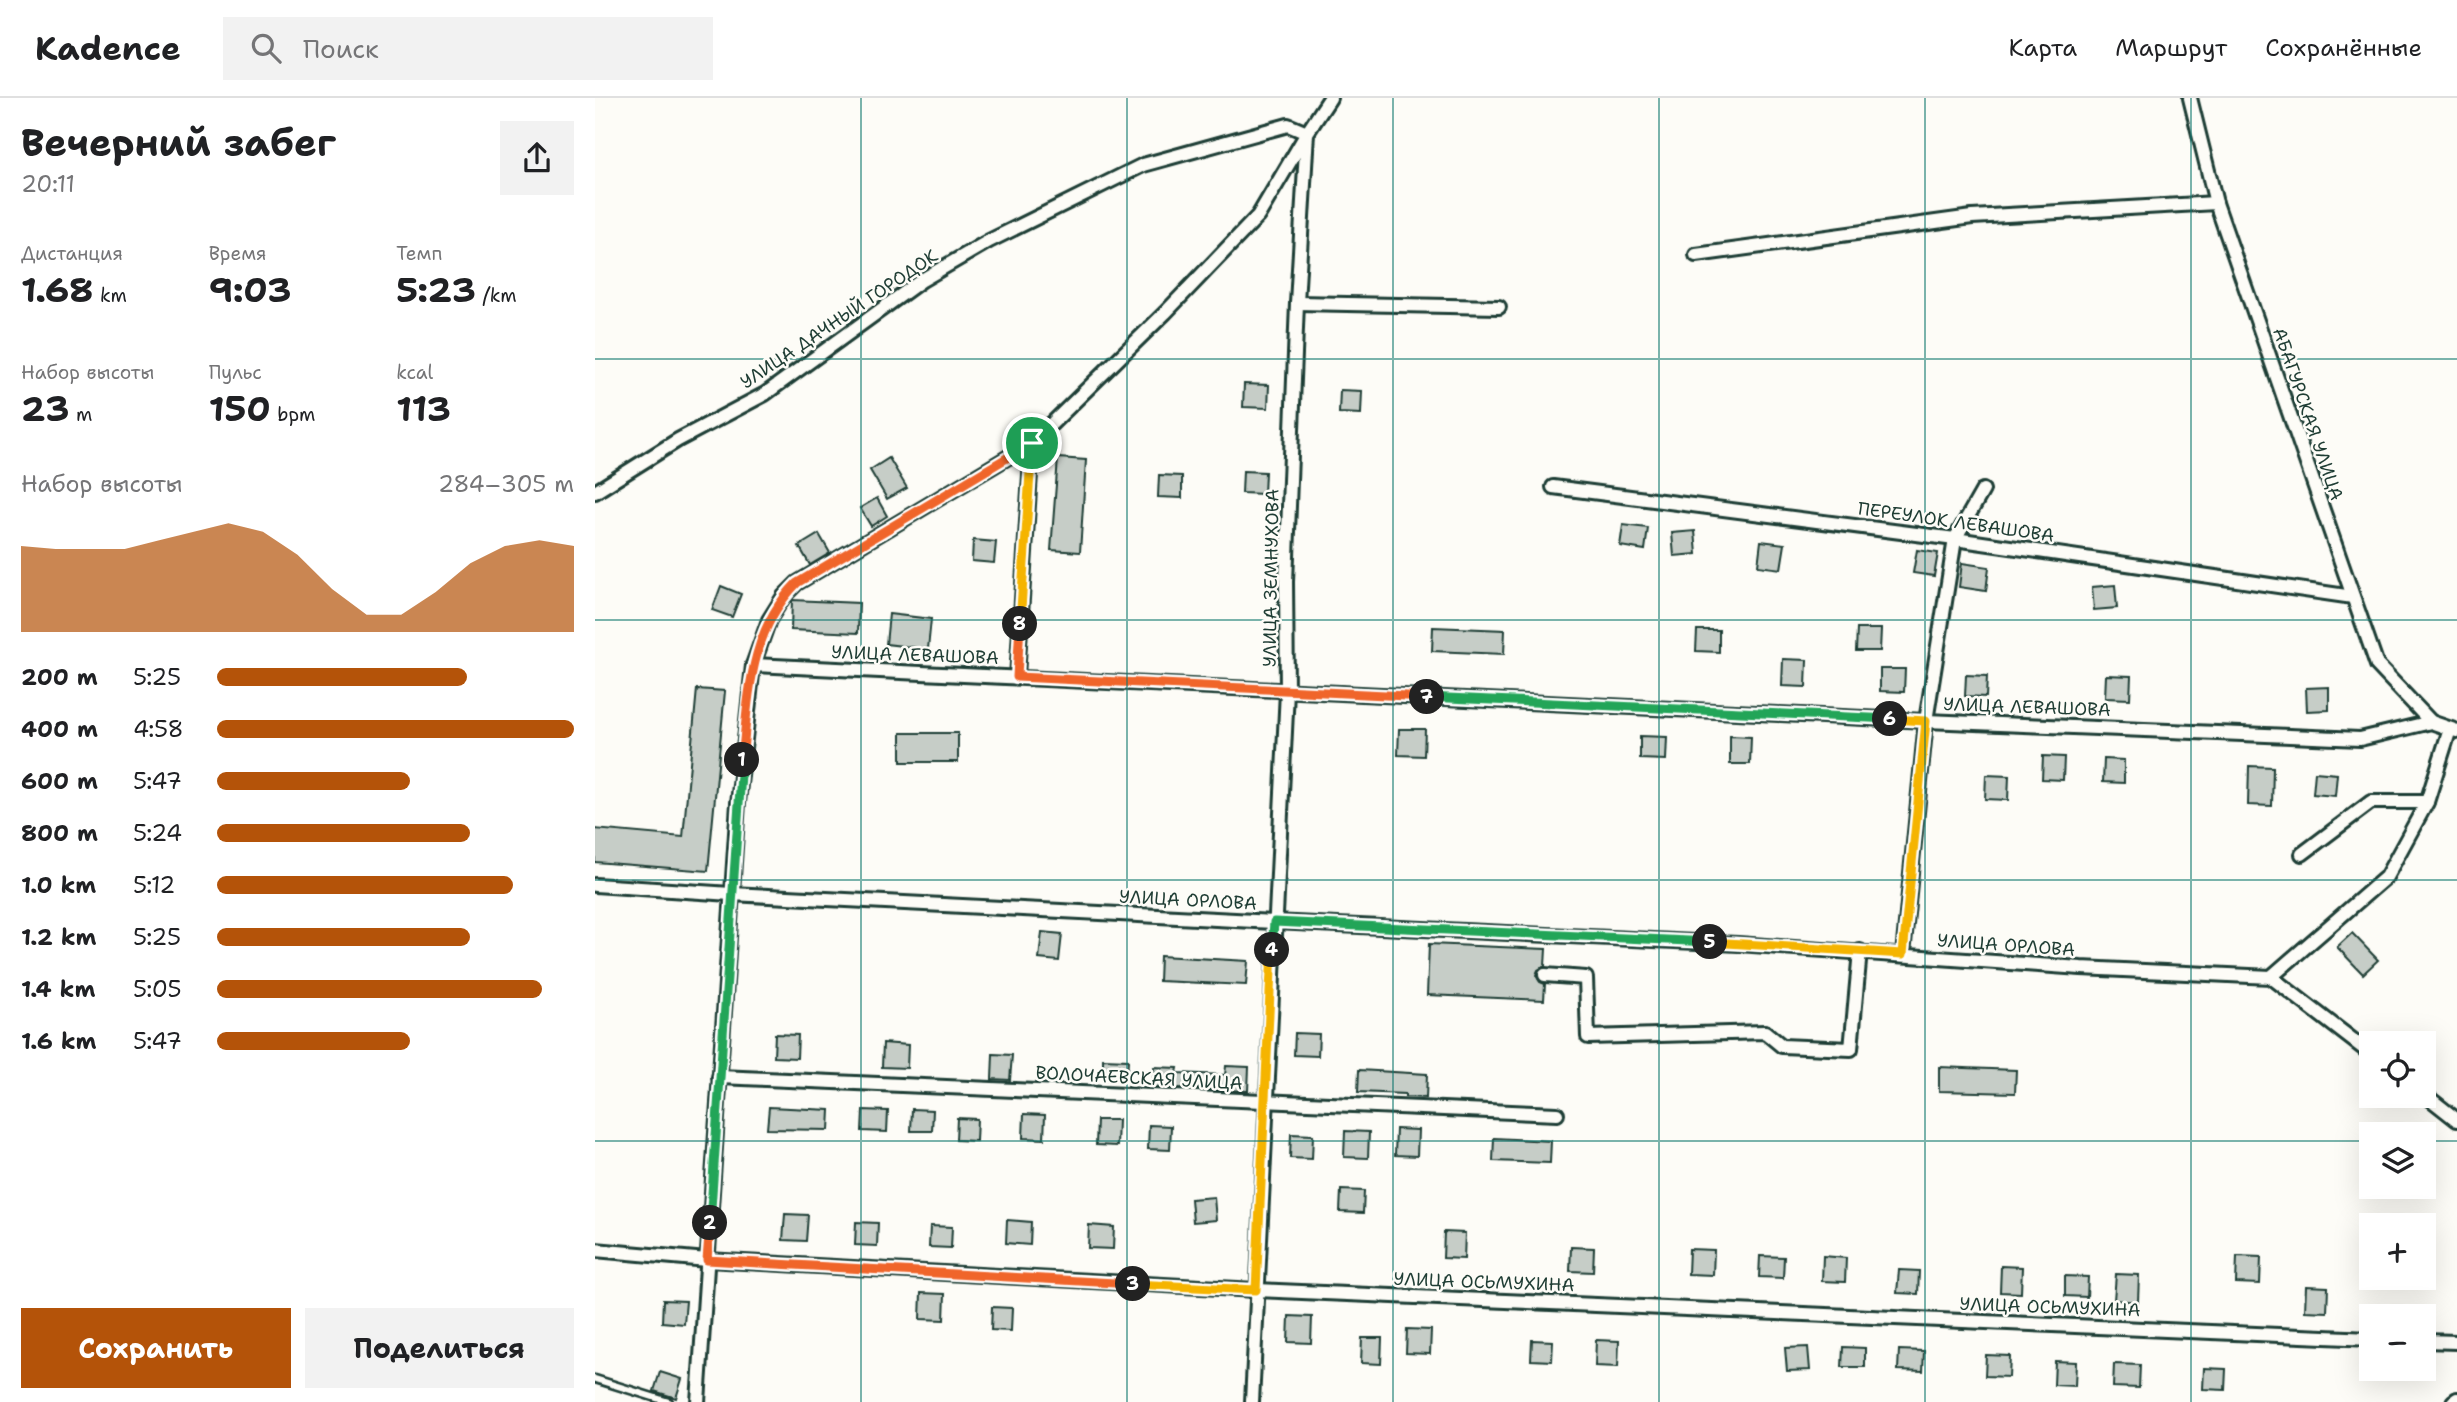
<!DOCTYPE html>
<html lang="ru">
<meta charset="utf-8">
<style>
:root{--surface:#fff;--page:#f2f2f2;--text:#202124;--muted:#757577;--line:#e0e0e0;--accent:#b45309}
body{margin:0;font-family:"Shantell Sans",sans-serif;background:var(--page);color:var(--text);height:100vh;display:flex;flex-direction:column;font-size:26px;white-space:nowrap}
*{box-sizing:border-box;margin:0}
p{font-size:23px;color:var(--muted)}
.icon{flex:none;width:38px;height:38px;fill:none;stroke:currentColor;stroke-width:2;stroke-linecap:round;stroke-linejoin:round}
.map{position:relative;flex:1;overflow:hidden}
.panel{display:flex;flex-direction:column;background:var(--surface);width:595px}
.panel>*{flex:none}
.tools{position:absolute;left:1764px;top:933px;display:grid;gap:14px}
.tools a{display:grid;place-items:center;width:77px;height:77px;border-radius:0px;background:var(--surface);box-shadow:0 7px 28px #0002;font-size:35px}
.pin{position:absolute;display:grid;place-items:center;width:60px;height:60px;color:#fff;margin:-30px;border:4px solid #fff;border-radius:50%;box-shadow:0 2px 7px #0007}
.km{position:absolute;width:35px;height:35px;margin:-18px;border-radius:50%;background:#222;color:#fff;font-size:19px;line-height:35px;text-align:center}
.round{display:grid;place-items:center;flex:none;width:74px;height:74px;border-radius:0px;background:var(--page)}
.overview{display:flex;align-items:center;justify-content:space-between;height:119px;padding:0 21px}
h1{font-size:38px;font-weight:700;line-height:52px}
.stats{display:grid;grid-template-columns:repeat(3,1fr);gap:10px;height:119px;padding:7px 21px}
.stats div{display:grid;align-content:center}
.stats b{font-size:35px;font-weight:700}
.stats small{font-size:19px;font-weight:400}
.stats p{font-size:19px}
.chart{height:196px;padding:14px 21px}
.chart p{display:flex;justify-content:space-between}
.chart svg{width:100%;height:126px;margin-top:7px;fill:var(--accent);opacity:.7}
.cta{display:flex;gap:14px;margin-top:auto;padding:14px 21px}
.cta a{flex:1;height:80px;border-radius:0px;background:var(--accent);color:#fff;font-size:28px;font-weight:700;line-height:80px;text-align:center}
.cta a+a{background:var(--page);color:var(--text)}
ul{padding:0 21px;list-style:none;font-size:23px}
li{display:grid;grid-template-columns:112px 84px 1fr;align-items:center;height:52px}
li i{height:18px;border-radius:9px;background:var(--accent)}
header{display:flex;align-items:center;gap:42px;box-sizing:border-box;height:98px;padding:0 35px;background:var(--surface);border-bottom:2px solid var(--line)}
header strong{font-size:33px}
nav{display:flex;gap:38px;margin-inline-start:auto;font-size:24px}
.search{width:490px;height:63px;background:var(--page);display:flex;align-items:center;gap:18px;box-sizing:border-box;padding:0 24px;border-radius:0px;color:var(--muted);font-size:26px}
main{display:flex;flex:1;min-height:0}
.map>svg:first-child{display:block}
.building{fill:#c6cdc7;stroke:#1f3d34;stroke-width:2}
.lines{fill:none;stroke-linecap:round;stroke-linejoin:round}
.service-casing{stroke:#1f3d34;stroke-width:11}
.minor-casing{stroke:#1f3d34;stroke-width:18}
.service{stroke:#fdfcf7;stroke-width:6}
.minor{stroke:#fdfcf7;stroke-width:12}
.split-1-casing{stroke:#fff;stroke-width:14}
.split-2-casing{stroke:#fff;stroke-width:14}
.split-3-casing{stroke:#fff;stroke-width:14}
.split-4-casing{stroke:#fff;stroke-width:14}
.split-5-casing{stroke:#fff;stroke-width:14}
.split-6-casing{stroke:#fff;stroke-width:14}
.split-7-casing{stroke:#fff;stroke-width:14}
.split-8-casing{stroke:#fff;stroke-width:14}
.split-9-casing{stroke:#fff;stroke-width:14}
.split-1{stroke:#f0652b;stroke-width:9}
.split-2{stroke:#22a559;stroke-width:9}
.split-3{stroke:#f0652b;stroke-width:9}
.split-4{stroke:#f5b400;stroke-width:9}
.split-5{stroke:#22a559;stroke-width:9}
.split-6{stroke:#f5b400;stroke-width:9}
.split-7{stroke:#22a559;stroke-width:9}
.split-8{stroke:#f0652b;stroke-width:9}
.split-9{stroke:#f5b400;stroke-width:9}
.grid{fill:none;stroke:#0f766e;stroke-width:2;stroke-opacity:0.55}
.labels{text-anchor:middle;stroke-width:5;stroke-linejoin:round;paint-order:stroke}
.street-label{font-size:18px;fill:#1f3d34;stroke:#fdfcf7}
</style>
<header>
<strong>Kadence</strong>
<div class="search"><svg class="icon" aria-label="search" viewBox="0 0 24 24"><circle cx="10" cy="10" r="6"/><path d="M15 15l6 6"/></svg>Поиск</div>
<nav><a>Карта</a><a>Маршрут</a><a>Сохранённые</a></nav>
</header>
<main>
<section class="panel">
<div class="overview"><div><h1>Вечерний забег</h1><p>20:11</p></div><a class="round"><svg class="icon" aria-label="share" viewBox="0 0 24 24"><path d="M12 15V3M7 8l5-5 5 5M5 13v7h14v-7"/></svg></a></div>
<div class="stats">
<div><p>Дистанция</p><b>1.68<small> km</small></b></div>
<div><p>Время</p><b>9:03</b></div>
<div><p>Темп</p><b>5:23<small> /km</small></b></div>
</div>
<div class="stats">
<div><p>Набор высоты</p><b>23<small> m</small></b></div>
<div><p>Пульс</p><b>150<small> bpm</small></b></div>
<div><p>kcal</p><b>113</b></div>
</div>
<div class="chart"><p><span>Набор высоты</span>284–305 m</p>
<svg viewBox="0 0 160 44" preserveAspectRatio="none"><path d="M0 44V14L10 15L20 15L30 15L40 12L50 9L60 6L70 9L80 17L90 29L100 38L110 38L120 30L130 20L140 14L150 12L160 14V44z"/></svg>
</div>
<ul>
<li><b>200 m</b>5:25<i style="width:70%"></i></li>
<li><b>400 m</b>4:58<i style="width:100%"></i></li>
<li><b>600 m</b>5:47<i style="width:54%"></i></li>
<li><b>800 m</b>5:24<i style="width:71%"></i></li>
<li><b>1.0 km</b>5:12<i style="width:83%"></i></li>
<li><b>1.2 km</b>5:25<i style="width:71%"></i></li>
<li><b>1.4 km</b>5:05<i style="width:91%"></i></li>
<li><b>1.6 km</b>5:47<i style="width:54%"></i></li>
</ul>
<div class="cta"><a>Сохранить</a><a>Поделиться</a></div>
</section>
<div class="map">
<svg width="1862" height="1304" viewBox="0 0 1862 1304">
<rect width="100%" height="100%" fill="#fdfcf7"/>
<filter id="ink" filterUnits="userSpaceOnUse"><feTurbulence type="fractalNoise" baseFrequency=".0143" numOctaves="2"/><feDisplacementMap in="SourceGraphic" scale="14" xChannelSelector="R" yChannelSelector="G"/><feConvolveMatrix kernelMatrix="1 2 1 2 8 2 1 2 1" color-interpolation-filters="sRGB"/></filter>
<g filter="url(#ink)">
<!-- building -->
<g class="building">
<polygon points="649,286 674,287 673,310 648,309"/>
<polygon points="745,292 767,293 766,316 744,315"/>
<polygon points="294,360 312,390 292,401 275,372"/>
<polygon points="463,360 491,362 485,454 456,452"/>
<polygon points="648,373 670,374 669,396 647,395"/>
<polygon points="564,377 587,378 587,400 563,399"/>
<polygon points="282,400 292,418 276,428 265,410"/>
<polygon points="1028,427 1053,430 1050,452 1025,448"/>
<polygon points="1100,433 1102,456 1079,458 1077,435"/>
<polygon points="224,436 235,455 215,467 204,448"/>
<polygon points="378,442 401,444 399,465 377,463"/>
<polygon points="1166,443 1190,446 1186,471 1163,468"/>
<polygon points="1322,452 1343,455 1339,478 1318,475"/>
<polygon points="1367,465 1394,469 1391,493 1364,489"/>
<polygon points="1520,487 1522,510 1499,512 1497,489"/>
<polygon points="126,488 146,496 137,519 117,512"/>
<polygon points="197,502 264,505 263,535 196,532"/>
<polygon points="294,516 336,521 333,551 291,546"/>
<polygon points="838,529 910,532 909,556 837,553"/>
<polygon points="1262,531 1286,531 1285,553 1261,553"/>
<polygon points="1102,532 1124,532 1124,554 1101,553"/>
<polygon points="1188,561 1212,562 1211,589 1187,588"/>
<polygon points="1285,571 1310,571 1309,594 1285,593"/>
<polygon points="1371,577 1392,578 1391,599 1370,598"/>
<polygon points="1511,577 1536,578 1535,601 1510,600"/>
<polygon points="1734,589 1734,612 1712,613 1711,590"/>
<polygon points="102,591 130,593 113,773 0,764 0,731 88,739"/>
<polygon points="804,631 830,631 829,658 803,657"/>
<rect x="306" y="635" width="57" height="29"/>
<polygon points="1045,638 1072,639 1071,662 1045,661"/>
<polygon points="1135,638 1156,639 1155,666 1135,666"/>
<polygon points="1448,658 1469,659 1468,682 1447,681"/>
<polygon points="1509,661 1529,662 1529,685 1508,684"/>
<polygon points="1654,668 1678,669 1677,708 1653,707"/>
<polygon points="1720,674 1742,676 1740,698 1718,696"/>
<polygon points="1391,677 1414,678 1413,702 1390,701"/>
<polygon points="447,834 467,836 464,863 444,861"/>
<polygon points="1757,835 1783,862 1768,876 1742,849"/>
<polygon points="834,846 951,851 950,868 943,872 941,877 945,884 950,886 949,902 832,897"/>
<polygon points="565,858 653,863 651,887 564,883"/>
<polygon points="700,935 724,936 723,958 699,957"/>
<polygon points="180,936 203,937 202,960 179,959"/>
<polygon points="288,945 313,947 312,970 287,969"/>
<polygon points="398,956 417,957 415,982 397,981"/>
<polygon points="508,961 533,962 532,982 508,981"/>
<polygon points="631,968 654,969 653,993 558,989 559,969 583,970 582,975 630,977"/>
<polygon points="1344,969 1421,972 1420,995 1344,993"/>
<polygon points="764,972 832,976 831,1000 810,999 810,996 763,994"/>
<polygon points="174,1009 235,1012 234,1032 172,1031"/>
<polygon points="317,1011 338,1012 337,1033 316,1033"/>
<polygon points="268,1012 293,1013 292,1034 267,1033"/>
<polygon points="429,1016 450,1017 449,1041 428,1040"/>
<polygon points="362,1020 382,1021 381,1043 361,1042"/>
<polygon points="502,1022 523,1022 522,1048 501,1047"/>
<polygon points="554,1027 576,1028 575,1052 553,1051"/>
<polygon points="801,1031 823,1032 822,1058 800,1057"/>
<polygon points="750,1033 774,1034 773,1060 749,1059"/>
<polygon points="696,1036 718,1037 717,1061 695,1060"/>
<polygon points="899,1040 956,1043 955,1065 898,1063"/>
<polygon points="746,1092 769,1093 768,1115 745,1114"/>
<polygon points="619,1099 621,1122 598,1124 596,1101"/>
<polygon points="190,1116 213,1117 211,1143 188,1142"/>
<polygon points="412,1122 436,1124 435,1147 411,1145"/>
<polygon points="261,1124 283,1125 282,1148 260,1147"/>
<polygon points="494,1127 519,1129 518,1151 493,1150"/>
<polygon points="335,1128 357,1129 356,1150 334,1149"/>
<polygon points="849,1134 870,1135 869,1161 848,1160"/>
<polygon points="976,1149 999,1150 998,1174 975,1173"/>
<polygon points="1094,1151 1119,1152 1118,1177 1093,1176"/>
<polygon points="1165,1158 1189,1159 1188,1180 1164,1179"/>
<polygon points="1228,1158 1251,1160 1250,1184 1227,1183"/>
<polygon points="1642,1158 1666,1159 1665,1186 1641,1185"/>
<polygon points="1406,1168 1427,1169 1426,1195 1405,1194"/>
<polygon points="1304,1172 1324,1173 1323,1196 1302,1195"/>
<polygon points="1521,1176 1544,1177 1543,1204 1519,1202"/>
<polygon points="1470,1178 1493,1179 1492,1199 1470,1198"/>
<polygon points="1711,1188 1733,1189 1732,1214 1710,1213"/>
<polygon points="326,1195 350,1196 349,1222 325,1221"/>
<polygon points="68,1202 91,1203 89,1226 67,1224"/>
<polygon points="397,1209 417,1210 416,1233 396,1232"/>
<polygon points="694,1218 717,1219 716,1245 693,1244"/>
<polygon points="812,1231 836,1232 835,1256 811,1255"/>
<polygon points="767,1240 787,1240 786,1266 766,1265"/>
<polygon points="937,1242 958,1243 957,1263 936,1262"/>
<polygon points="1001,1242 1024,1243 1023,1269 1000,1268"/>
<polygon points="1213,1249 1215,1272 1192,1273 1190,1250"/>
<polygon points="1248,1249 1270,1250 1270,1269 1247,1269"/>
<polygon points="1304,1252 1329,1253 1328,1273 1303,1272"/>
<polygon points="1391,1257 1415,1258 1414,1279 1390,1278"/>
<polygon points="1460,1263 1481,1264 1480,1288 1459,1287"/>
<polygon points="1519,1266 1545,1267 1544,1290 1518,1289"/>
<polygon points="1609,1270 1631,1271 1630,1292 1608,1291"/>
<polygon points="65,1274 87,1281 81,1300 59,1293"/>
</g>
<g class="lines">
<!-- service casing -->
<g class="service-casing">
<polyline id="service" points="0,1281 74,1304"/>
</g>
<!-- minor casing -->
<g class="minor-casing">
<g id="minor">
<polyline points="1595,0 1621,105 1782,567 1836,624"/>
<polyline points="1101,157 1377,119 1621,105"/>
<polyline points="702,205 904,209"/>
<polyline points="958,389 1360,441 1758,499"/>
<polyline points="0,394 83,342 170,296 327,182 394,143 548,67 693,27 712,35 663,118 570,215 437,345 202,485 189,498 174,522 158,567 143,705 103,1304"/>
<polyline points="158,567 1331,623 1765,641 1836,624 1862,633"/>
<polyline points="422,579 437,345"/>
<polyline points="1707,756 1776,704 1832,704 1855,631"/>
<polyline points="0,787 136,796 679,824 1143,846 1486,870 1676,879 1776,956"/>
<polyline points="1308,856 1331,623 1360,441 1388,392"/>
<polyline points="950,877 991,880 993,939 1170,934 1187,948 1256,951 1265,853"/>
<polyline points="1676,879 1791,779 1832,704"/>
<polyline points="124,979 962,1016"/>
<polyline points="1829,996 1862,1022"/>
<polyline points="0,1152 112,1162 661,1192 1776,1241"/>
<polyline points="1829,1243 1862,1244"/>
<polyline points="657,1304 692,593 691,484 702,205 712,35 735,0"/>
<polyline points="1858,1304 1862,1301"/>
</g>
</g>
<!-- service -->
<use href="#service" class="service"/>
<!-- minor -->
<use href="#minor" class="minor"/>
</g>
</g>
<g class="lines" filter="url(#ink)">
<!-- split-1 casing -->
<g class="split-1-casing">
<path id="split-1" d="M147 662C154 598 154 533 202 485L437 345"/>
</g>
<!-- split-2 casing -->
<g class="split-2-casing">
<polyline id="split-2" points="115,1125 147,662"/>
</g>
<!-- split-3 casing -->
<g class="split-3-casing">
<polyline id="split-3" points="115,1125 112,1162 538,1186"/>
</g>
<!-- split-4 casing -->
<g class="split-4-casing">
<polyline id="split-4" points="538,1186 661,1192 677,852"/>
</g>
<!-- split-5 casing -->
<g class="split-5-casing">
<polyline id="split-5" points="677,852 679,824 1115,844"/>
</g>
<!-- split-6 casing -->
<g class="split-6-casing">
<polyline id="split-6" points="1115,844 1308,856 1331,623 1295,621"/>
</g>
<!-- split-7 casing -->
<g class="split-7-casing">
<polyline id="split-7" points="832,599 1295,621"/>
</g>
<!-- split-8 casing -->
<g class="split-8-casing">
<polyline id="split-8" points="425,526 422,579 832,599"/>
</g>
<!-- split-9 casing -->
<g class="split-9-casing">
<polyline id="split-9" points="425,526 437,345"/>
</g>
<!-- split-1 -->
<use href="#split-1" class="split-1"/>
<!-- split-2 -->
<use href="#split-2" class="split-2"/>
<!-- split-3 -->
<use href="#split-3" class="split-3"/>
<!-- split-4 -->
<use href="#split-4" class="split-4"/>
<!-- split-5 -->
<use href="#split-5" class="split-5"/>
<!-- split-6 -->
<use href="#split-6" class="split-6"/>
<!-- split-7 -->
<use href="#split-7" class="split-7"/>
<!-- split-8 -->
<use href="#split-8" class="split-8"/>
<!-- split-9 -->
<use href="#split-9" class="split-9"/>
</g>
<!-- grid -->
<path class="grid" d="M266 0V1304M532 0V1304M798 0V1304M1064 0V1304M1330 0V1304M1596 0V1304M0 261H1862M0 522H1862M0 782H1862M0 1043H1776M1829 1043H1862"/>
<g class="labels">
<!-- street labels -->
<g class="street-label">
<text transform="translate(244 221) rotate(-34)" y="6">УЛИЦА ДАЧНЫЙ ГОРОДОК</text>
<text transform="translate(1713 316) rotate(71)" y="6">АБАГУРСКАЯ УЛИЦА</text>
<text transform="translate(1361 424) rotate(8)" y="6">ПЕРЕУЛОК ЛЕВАШОВА</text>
<text transform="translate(676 480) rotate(-89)" y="6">УЛИЦА ЗЕМНУХОВА</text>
<text transform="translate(320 557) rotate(2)" y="6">УЛИЦА ЛЕВАШОВА</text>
<text transform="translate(1432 609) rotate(2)" y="6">УЛИЦА ЛЕВАШОВА</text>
<text transform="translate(593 802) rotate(3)" y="6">УЛИЦА ОРЛОВА</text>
<text transform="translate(1411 847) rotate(4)" y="6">УЛИЦА ОРЛОВА</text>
<text transform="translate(544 980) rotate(3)" y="6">ВОЛОЧАЕВСКАЯ УЛИЦА</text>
<text transform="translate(889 1184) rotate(2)" y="6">УЛИЦА ОСЬМУХИНА</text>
<text transform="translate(1455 1209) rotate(2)" y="6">УЛИЦА ОСЬМУХИНА</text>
</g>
</g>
</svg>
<div class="tools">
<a><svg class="icon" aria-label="locate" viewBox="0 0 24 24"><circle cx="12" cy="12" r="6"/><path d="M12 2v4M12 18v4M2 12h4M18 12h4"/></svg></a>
<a><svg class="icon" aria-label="layers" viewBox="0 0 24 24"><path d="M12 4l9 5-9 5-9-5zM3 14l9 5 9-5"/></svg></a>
<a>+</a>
<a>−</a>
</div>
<div class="pin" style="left:437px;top:345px;background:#1e9e55"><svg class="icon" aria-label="arrive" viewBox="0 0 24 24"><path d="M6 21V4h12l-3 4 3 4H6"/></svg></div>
<b class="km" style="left:147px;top:662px">1</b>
<b class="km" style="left:115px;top:1125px">2</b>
<b class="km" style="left:538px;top:1186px">3</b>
<b class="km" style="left:677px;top:852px">4</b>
<b class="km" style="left:1115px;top:844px">5</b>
<b class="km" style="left:1295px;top:621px">6</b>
<b class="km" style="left:832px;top:599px">7</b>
<b class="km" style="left:425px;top:526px">8</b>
</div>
</main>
